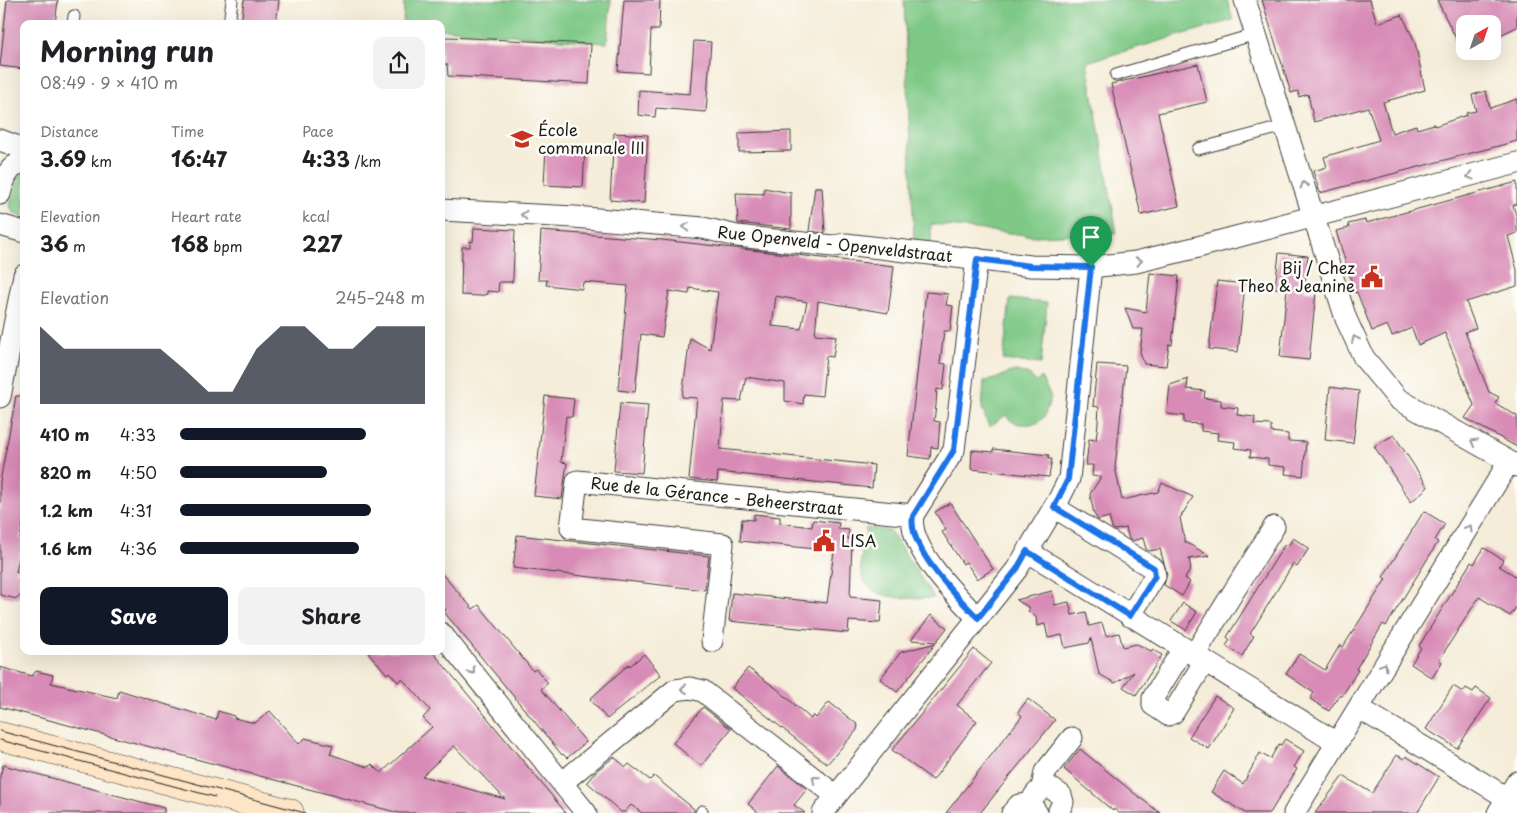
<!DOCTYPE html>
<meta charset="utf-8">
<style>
:root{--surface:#fff;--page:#f2f2f2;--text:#202124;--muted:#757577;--accent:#111827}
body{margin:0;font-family:"Playpen Sans",sans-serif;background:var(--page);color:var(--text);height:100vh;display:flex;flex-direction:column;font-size:19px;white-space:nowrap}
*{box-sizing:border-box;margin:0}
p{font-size:16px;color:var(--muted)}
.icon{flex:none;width:28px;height:28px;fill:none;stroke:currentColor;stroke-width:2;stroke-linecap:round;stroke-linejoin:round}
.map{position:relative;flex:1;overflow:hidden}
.panel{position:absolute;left:20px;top:20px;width:425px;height:635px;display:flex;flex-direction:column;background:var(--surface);border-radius:10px;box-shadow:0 5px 20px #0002}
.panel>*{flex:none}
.needle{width:32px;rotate:40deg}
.fabs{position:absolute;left:1456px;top:15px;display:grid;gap:10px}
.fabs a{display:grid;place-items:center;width:45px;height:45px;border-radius:10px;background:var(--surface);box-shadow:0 5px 20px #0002;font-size:25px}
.pin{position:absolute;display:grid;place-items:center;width:42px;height:42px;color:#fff;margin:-51px -21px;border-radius:50% 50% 50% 0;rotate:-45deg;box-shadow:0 0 5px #0007}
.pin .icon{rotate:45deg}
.round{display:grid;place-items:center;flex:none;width:52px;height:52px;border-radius:10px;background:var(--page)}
.headline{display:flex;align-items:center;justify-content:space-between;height:85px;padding:0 20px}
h1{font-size:28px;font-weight:700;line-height:38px}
.figures{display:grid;grid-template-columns:repeat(3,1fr);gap:8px;height:85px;padding:5px 20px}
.figures div{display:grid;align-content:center}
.figures b{font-size:21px;font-weight:700}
.figures small{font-size:14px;font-weight:400}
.figures p{font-size:14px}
.chart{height:140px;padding:10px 20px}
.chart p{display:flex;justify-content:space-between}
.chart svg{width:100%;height:90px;margin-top:5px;fill:var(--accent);opacity:.7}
.action{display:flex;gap:10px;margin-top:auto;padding:10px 20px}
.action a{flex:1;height:58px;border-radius:10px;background:var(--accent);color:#fff;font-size:20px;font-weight:700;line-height:58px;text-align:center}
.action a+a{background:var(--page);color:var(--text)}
ul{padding:0 20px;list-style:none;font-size:16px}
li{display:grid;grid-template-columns:80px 60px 1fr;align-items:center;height:38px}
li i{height:12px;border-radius:6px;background:var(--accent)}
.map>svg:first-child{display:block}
.green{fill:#7fc987;stroke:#4e7252}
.building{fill:#d88bb6;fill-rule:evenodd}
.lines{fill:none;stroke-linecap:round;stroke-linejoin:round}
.service-casing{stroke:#3d3b38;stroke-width:13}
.minor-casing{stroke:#3d3b38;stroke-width:23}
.secondary-casing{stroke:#3d3b38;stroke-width:29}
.service{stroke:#fff;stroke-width:11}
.minor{stroke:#fff;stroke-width:21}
.secondary{stroke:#fde5c5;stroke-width:28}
.tram{stroke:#1c1c1c;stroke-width:1}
.oneway{stroke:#999}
.route-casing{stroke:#fff;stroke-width:10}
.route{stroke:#1a73e8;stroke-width:6}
.labels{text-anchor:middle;stroke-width:5;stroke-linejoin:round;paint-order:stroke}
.poi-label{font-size:16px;fill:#1c1c1c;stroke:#fdfcf7;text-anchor:start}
.street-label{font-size:16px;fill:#1c1c1c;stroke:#fdfcf7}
</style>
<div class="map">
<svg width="1517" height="813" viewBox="0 0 1517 813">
<rect width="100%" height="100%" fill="#fdfcf7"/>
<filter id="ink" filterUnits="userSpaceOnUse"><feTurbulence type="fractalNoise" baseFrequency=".02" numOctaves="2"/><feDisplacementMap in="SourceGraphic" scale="10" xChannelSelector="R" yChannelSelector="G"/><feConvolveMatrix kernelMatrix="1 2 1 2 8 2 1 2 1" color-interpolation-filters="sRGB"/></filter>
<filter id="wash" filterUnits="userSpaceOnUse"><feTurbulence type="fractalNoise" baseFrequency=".0096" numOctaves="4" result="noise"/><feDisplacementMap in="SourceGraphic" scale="20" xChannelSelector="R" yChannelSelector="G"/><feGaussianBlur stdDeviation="1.12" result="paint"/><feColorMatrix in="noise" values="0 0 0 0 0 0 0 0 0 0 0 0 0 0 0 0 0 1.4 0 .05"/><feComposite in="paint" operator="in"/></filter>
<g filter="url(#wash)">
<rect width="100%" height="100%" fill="#f5edd9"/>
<!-- green -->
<g class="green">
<polygon points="404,0 611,0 607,43 441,29 441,24 403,24"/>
<polygon points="904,0 1227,0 1233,20 1087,62 1117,233 1035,236 931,224 931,243 914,241"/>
<polygon points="24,173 24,216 13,213 10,205 19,176"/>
<polygon points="1010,299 1047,303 1041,364 1003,360"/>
<path d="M1017 371 1029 375 1037 382 1041 377 1051 397 1044 417 1037 423C1024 425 1013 426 1006 415L989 427 982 409 984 381C1000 380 1005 372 1017 371Z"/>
<path d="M866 528 890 531 934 598C911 598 867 603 861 572 859 559 865 541 866 528Z"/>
</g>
<g id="blocks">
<!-- building -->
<g class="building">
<polygon points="7,0 58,0 55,24 24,24 24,69 0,66"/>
<polygon points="244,0 279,0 276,24 241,24"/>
<polygon points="624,0 660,0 659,30 651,30 649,73 618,71"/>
<polygon points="1262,0 1370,0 1377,23 1402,15 1415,42 1425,90 1383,102 1392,133 1416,125 1417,129 1434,124 1435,126 1467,115 1466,113 1476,111 1472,95 1486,91 1490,108 1517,99 1517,141 1320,193 1313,171 1327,167 1324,157 1379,140 1368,107 1314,122 1308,94 1299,97 1298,91 1291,93"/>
<polygon points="1437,0 1517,0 1517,27 1492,39 1492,24 1465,24 1465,51 1467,51 1463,53"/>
<polygon points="448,37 591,44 589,84 448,76 447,64 441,64 441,38"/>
<polygon points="694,41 711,42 706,112 656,108 655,117 638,115 639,90 690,94"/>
<polygon points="1198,64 1207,102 1158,113 1179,206 1141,215 1111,84"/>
<polygon points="791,131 791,151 739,152 739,133"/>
<polygon points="614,133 648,135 644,203 610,200"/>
<polygon points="546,146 585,148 583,187 544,185"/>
<polygon points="1517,182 1517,204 1513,205 1517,218 1517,233 1508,236 1517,270 1517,286 1466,302 1476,328 1465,332 1489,392 1499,397 1495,403 1517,416 1517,447 1465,418 1474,405 1445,333 1418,345 1412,328 1392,336 1387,325 1372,331 1357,292 1355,293 1336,231 1349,228 1348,224 1365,220 1366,223"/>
<polygon points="815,187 822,187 825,233 809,231"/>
<polygon points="764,188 791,193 791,229 738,223 736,193 764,194"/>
<polygon points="474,228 515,230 513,278 512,282 499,282 498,292 487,291 487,294 480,296 461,295 462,247 470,247 470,241 473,242"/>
<path d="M541 231 662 240 894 266 888 313 818 301 815 334 836 336 833 357 826 356 822 396 804 394 803 404 785 401V383L746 377 741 401 724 400 720 449 874 465 872 488 718 472 717 482 689 479 697 398 682 397 690 338 710 349 718 292 690 288 689 294 669 291 662 337 641 334 635 392 618 390 628 286 583 282 582 289 546 285 547 280H538ZM776 296 807 302 801 329 772 326Z"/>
<polygon points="1279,253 1308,256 1304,291 1316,292 1309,360 1280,357 1287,289 1275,288"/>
<polygon points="1150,273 1179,276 1172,345 1169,344 1166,366 1144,364 1140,352 1143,329 1133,329 1125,308 1146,312"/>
<polygon points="1217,281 1245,284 1238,352 1209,349"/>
<polygon points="926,292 948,294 946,305 953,306 950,331 944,331 940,363 946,364 943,390 937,389 936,405 934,421 940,422 938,448 931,447 930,459 908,456"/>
<polygon points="1097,364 1126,366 1115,467 1122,500 1158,492 1162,483 1193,497 1180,518 1185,542 1210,556 1189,559 1191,569 1185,578 1190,582 1182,596 1164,585 1167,574 1160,549 1149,551 1146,549 1143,538 1132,541 1129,539 1126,528 1115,530 1112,528 1109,517 1098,520 1094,514 1090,494 1101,477 1092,476 1093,465 1086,465 1089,439 1096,440 1098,423 1099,407 1093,406"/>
<polygon points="1188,379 1187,389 1205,391 1204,398 1221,400 1221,406 1238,408 1237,415 1255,417 1254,424 1271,425 1271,432 1288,434 1288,441 1306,442 1303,476 1285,474 1286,467 1268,465 1268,459 1250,457 1251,450 1234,448 1235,442 1217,440 1218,433 1201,431 1201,424 1184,423 1184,416 1167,414 1170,385"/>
<polygon points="1330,387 1359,391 1353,443 1325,440"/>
<polygon points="16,396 24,396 24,518 20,539 23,540 16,572 21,573 19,582 24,591 17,599 0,595 0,482"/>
<polygon points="545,396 574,399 572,417 566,416 561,462 567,463 562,499 534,496"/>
<polygon points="620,403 648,405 642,473 614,471"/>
<polygon points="1394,435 1428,487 1411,502 1374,446"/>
<polygon points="993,449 1049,455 1048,459 1052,459 1049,477 971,469 972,450 993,452"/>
<polygon points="950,503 993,569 977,579 966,562 963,564 942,532 946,530 935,512"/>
<polygon points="1424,511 1445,524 1435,540 1438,542 1386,626 1383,624 1369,647 1356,669 1358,670 1342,696 1339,695 1329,711 1310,699 1314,693 1286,674 1299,654 1325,670 1340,645 1343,647 1386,579 1383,577"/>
<polygon points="754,514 780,517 780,523 812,527 813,520 839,523 838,529 849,530 848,539 852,540 850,597 882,600 880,623 849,621 848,633 729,621 732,593 827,603 834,551 740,541 742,519 754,520"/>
<polygon points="517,535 709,556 705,590 513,568"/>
<polygon points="1293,538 1309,548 1297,567 1293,564 1250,634 1254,636 1242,656 1226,646 1230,640 1227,637 1285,544 1288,546"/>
<polygon points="1484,548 1503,560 1499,566 1517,577 1517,606 1510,616 1479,597 1439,660 1442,662 1432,678 1411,664 1421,648 1419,646 1471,562 1474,564"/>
<polygon points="441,573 473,609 479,605 533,671 536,669 548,683 541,689 586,742 567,758 563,754 562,755 444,612 446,610 441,604"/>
<polygon points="1052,591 1055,605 1069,602 1072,615 1086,612 1089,626 1102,623 1106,636 1119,633 1123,647 1137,644 1151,651 1153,649 1162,655 1136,695 1123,687 1134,672 1115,683 1099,674 1091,638 1089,643 1065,648 1062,635 1048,638 1045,624 1037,626 1036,617 1028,611 1030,608 1016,600"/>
<polygon points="1183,603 1197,612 1186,630 1171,621"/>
<polygon points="931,615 947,628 936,642 911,640"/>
<polygon points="936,643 897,692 880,679 901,652"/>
<polygon points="974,649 991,663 957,705 977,721 933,780 892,750"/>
<path d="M367 651H432L566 813H399L0 707V667L32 676 36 671 53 675 51 683 117 698 119 690 216 720 218 711 234 716V718L255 723 270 711 299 744 305 738 333 745 330 754 368 767 372 764 381 773 432 727 423 718 430 710 412 689 402 679 398 682 389 672 387 674ZM454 746 505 799 422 776Z"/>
<polygon points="644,654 661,675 607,719 590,699 629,664 630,666"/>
<polygon points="748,668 776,688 811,719 813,715 816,718 829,702 858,725 857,730 827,764 732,688"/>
<polygon points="1453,686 1463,692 1466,688 1473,692 1476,688 1491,698 1457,748 1426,729"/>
<polygon points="1215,696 1234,708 1209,749 1189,737"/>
<polygon points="1028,699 1055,720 980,813 946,813 1022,716 1018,712"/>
<polygon points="703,707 731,729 701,766 673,743"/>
<polygon points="1285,739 1304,751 1294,767 1297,769 1270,813 1245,813 1211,792 1224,771 1243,784 1260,753 1270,759 1279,744 1281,745"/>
<polygon points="1080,749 1134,793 1160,813 1119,813 1114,809 1113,811 1064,769"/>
<polygon points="1397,755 1404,759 1406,756 1439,777 1417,813 1315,813 1343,776 1372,793"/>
<polygon points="614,757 626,767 629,764 650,780 654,776 694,809 694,813 642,813 631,805 625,812 621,812 587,782 596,771"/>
<polygon points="3,765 164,808 164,813 0,813 0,776"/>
<polygon points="778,766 807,789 794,805 805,813 759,813 748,804"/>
</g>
</g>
</g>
<g filter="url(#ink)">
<use href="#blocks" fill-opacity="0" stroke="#3d3b38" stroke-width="1"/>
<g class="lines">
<!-- service casing -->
<g class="service-casing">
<g id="service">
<polyline points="73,24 74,16"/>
<polyline points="229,24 232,0"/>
<polyline points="1116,75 1256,34"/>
<polyline points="1198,149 1285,126"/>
<polyline points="701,813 702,811"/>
</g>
</g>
<!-- minor casing -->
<g class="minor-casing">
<g id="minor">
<polyline points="1245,0 1346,319 1364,358 1398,399 1517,466"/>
<polyline points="0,140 24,149"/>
<path d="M0 194C4 179 8 166 24 161"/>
<polyline points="441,210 574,217 703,228 737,236 833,246 846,244 1031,266 1091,267 1136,262 1194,248 1517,163"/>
<polyline points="0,225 24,232"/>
<path d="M977 259 954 450 913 515C907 547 956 596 978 618"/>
<polyline points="0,397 24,275"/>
<polyline points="1054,507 1154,569 1155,576 1130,616"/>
<polyline points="1027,551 1337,743"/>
<polyline points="441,633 586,813"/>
<polyline points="712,641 723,544 571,528 577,481 913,515"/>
<polyline points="1183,649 1153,698 1153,705 1168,715 1173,713 1205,661"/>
<polyline points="1194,655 1274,527"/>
<polyline points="1359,708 1517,804"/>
<polyline points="563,782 675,690 690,688 703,691 836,796 823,813"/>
<polyline points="1042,788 1045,772 1072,738"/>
<polyline points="836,796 1017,569 1059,499 1069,479 1091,267"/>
<polyline points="1012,813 1019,805 1032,804"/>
<path d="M1037 813C1026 801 1036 789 1049 787L1061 795 1063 802 1058 813"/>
<polyline points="1294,813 1509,462"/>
<polyline points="1498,813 1517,782"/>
</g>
</g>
<!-- secondary casing -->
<g class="secondary-casing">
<polyline id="secondary" points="0,736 290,813"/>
</g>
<!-- service -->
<use href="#service" class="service"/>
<!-- minor -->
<use href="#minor" class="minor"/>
<!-- secondary -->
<use href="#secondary" class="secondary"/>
<!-- tram -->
<g class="tram">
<polyline points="0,731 305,813"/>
<polyline points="0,740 215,797"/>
</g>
</g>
<!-- one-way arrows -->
<defs><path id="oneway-chevron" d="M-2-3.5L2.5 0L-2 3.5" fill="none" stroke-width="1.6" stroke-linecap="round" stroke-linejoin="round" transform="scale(1.25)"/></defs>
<g class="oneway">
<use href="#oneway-chevron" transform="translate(1470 176) rotate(165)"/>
<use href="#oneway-chevron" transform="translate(1304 185) rotate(-107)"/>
<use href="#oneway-chevron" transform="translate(524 215) rotate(-177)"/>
<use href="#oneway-chevron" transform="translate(686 227) rotate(-175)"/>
<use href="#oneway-chevron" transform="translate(1139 261) rotate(-12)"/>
<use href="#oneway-chevron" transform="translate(1355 339) rotate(-115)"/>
<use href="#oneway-chevron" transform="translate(1474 442) rotate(-151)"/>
<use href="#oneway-chevron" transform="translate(1469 528) rotate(-59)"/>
<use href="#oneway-chevron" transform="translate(1384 666) rotate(-59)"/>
<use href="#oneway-chevron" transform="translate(472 671) rotate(51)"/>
<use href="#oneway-chevron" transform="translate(684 689) rotate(173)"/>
<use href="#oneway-chevron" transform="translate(815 779) rotate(-141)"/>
</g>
</g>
<g class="lines" filter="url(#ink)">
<!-- route casing -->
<g class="route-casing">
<path id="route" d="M977 259 1031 266 1091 267 1068 479 1054 507 1154 568 1155 576 1130 616 1027 551 1017 569 978 618C956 596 907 547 913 516L954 450Z"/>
</g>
<!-- route -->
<use href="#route" class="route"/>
</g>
<!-- icons -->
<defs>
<g id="school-bare" transform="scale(1.725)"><path d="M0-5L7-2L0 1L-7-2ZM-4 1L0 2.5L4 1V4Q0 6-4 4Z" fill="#c8321e" stroke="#fdfcf7" stroke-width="2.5" paint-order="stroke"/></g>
<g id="civic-bare" transform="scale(1.725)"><path d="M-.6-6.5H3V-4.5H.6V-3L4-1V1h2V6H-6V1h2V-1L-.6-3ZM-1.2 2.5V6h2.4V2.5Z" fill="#c8321e" stroke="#fdfcf7" stroke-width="2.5" paint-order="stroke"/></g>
</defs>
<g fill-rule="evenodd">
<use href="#school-bare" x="522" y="139"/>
<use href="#civic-bare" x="1372" y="277"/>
<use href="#civic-bare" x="824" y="541"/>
</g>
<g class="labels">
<!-- poi labels -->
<g class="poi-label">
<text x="538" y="136">École<tspan x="538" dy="18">communale III</tspan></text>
<text x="1355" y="274" text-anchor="end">Bij / Chez<tspan x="1355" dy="18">Theo &amp; Jeanine</tspan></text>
<text x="841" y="547">LISA</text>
</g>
<!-- street labels -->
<g class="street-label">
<text transform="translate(835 244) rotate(6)" y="6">Rue Openveld - Openveldstraat</text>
<text transform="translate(717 496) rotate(6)" y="6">Rue de la Gérance - Beheerstraat</text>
</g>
</g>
</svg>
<div class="fabs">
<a><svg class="needle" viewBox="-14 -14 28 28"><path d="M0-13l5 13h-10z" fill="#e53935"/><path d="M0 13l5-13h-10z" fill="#757577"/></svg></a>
</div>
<div class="pin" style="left:1091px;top:267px;background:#1e9e55"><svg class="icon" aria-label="arrive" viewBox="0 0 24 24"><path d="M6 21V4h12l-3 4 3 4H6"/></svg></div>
<section class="panel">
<div class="headline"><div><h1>Morning run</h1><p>08:49 · 9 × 410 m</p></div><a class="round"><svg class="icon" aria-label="share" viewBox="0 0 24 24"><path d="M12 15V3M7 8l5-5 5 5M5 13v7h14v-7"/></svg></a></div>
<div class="figures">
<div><p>Distance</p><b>3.69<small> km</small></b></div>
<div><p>Time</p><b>16:47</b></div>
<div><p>Pace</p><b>4:33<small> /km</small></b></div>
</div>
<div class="figures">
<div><p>Elevation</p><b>36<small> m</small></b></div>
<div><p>Heart rate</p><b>168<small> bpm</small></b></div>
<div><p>kcal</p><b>227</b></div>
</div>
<div class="chart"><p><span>Elevation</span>245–248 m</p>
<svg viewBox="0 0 160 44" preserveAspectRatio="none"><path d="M0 44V6L10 17L20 17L30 17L40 17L50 17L60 27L70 38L80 38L90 17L100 6L110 6L120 17L130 17L140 6L150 6L160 6V44z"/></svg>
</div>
<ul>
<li><b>410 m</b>4:33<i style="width:76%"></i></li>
<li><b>820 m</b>4:50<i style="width:60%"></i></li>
<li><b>1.2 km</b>4:31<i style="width:78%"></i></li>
<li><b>1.6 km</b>4:36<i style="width:73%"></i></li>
</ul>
<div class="action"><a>Save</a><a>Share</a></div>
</section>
</div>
